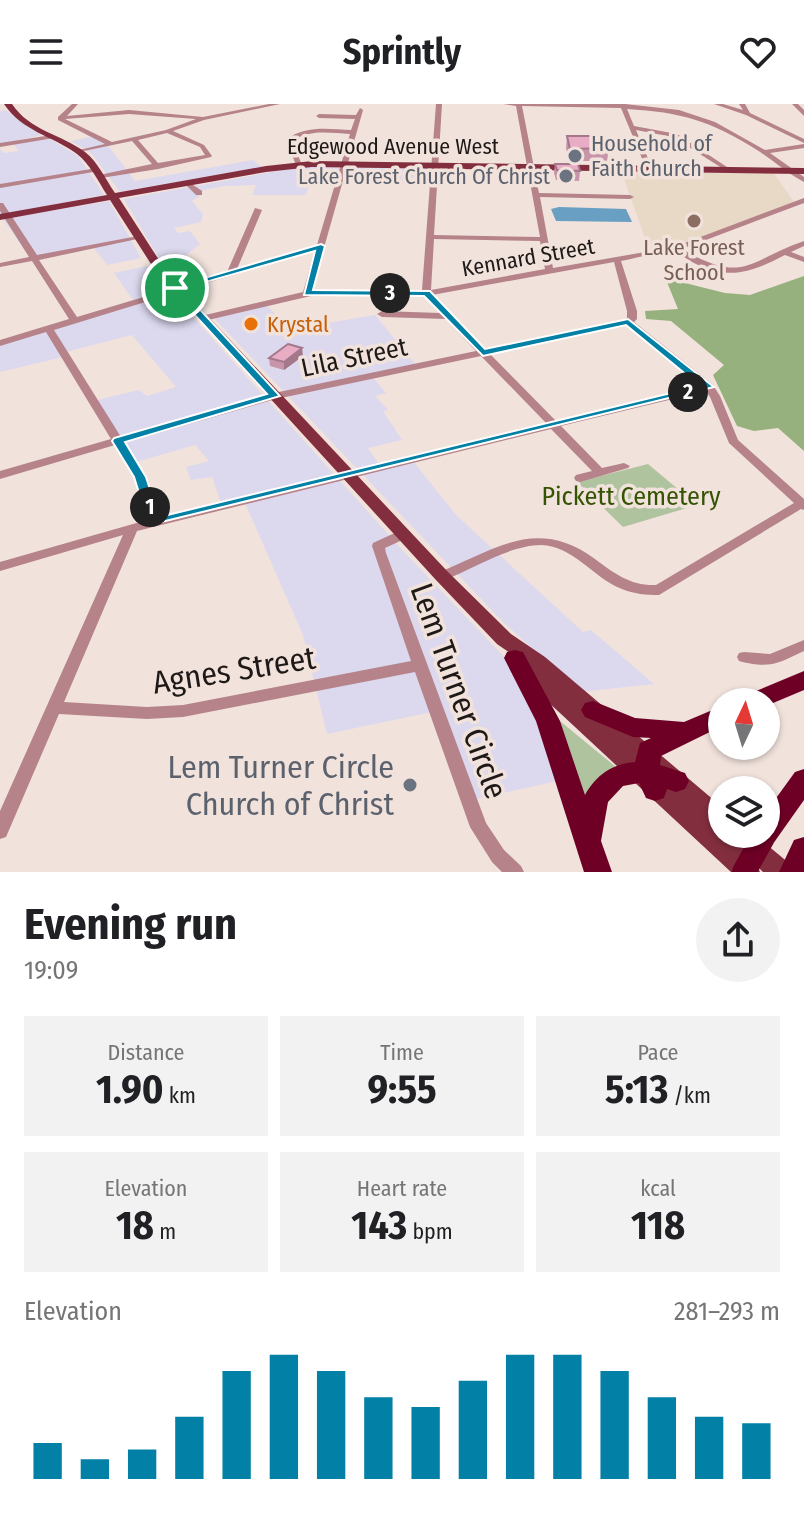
<!DOCTYPE html>
<meta charset="utf-8">
<style>
:root{--surface:#fff;--page:#f2f2f2;--text:#202124;--muted:#757577;--accent:#0380a5}
body{margin:0;font-family:"Fira Sans Condensed",sans-serif;background:var(--page);color:var(--text);height:100vh;display:flex;flex-direction:column;font-size:30px;white-space:nowrap}
*{box-sizing:border-box;margin:0}
p{font-size:26px;color:var(--muted)}
.icon{flex:none;width:44px;height:44px;fill:none;stroke:currentColor;stroke-width:2;stroke-linecap:round;stroke-linejoin:round}
.map{position:relative;height:768px;overflow:hidden}
.side{display:flex;flex-direction:column;background:var(--surface);flex:1}
.side>*{flex:none}
.needle{width:52px;rotate:4deg}
.fabs{position:absolute;left:708px;top:584px;display:grid;gap:16px}
.fabs a{display:grid;place-items:center;width:72px;height:72px;border-radius:50%;background:var(--surface);box-shadow:0 2px 6px #0004;font-size:40px}
.pin{position:absolute;display:grid;place-items:center;width:68px;height:68px;color:#fff;margin:-34px;border:4px solid #fff;border-radius:50%;box-shadow:0 2px 8px #0007}
.km{position:absolute;width:40px;height:40px;margin:-20px;border-radius:50%;background:#222;color:#fff;font-size:22px;line-height:40px;text-align:center}
.round{display:grid;place-items:center;flex:none;width:84px;height:84px;border-radius:42px;background:var(--page)}
.overview{display:flex;align-items:center;justify-content:space-between;height:136px;padding:0 24px}
h1{font-size:44px;font-weight:700;line-height:60px}
.stats{display:grid;grid-template-columns:repeat(3,1fr);gap:12px;height:136px;padding:8px 24px}
.stats div{display:grid;align-content:center;border-radius:0px;background:var(--page);text-align:center}
.stats b{font-size:40px;font-weight:700}
.stats small{font-size:22px;font-weight:400}
.stats p{font-size:22px}
.chart{height:224px;padding:16px 24px}
.chart p{display:flex;justify-content:space-between}
.chart svg{width:100%;height:144px;margin-top:8px;stroke:var(--accent);stroke-width:6}
header{display:flex;justify-content:space-between;align-items:center;height:104px;padding:0 24px;background:var(--surface);font-size:36px;font-weight:700}
.map>svg:first-child{display:block}
.commercial{fill:#dcd8ee}
.education{fill:#e8d9c6}
.green{fill:#b0c39f}
.forest{fill:#96b17d}
.water{fill:#689fc3}
.lines{fill:none;stroke-linecap:round;stroke-linejoin:round}
.minor{fill:#b58389;fill-rule:evenodd}
.major{fill:#832e3f;fill-rule:evenodd}
.highway{fill:#6e0026;fill-rule:evenodd}
.highway-bridge{stroke:#6e0026;stroke-width:24}
.wall{fill:#c894a9}
.shaded-wall{fill:#a3788a}
.building{fill:#e9acc5;stroke:#a3788a;stroke-width:2}
.route{fill:#0380a5;stroke:#fff;stroke-width:2;fill-rule:evenodd}
.worship-dot{fill:#6b7280;stroke:#f1e2dc;stroke-width:3}
.education-dot{fill:#8d6e63;stroke:#f1e2dc;stroke-width:3}
.food-dot{fill:#e8710a;stroke:#f1e2dc;stroke-width:3}
.labels{text-anchor:middle;stroke-width:7;stroke-linejoin:round;paint-order:stroke}
.far-worship-label{font-size:22px;fill:#5b616d;stroke:#f1e2dc;text-anchor:start}
.far-street-label{font-size:22px;fill:#1e1917;stroke:#f1e2dc}
.far-education-label{font-size:22px;fill:#785e54;stroke:#f1e2dc}
.far-food-label{font-size:22px;fill:#c56008;stroke:#f1e2dc;text-anchor:start}
.street-label{font-size:26px;fill:#1e1917;stroke:#f1e2dc}
.park-label{font-size:26px;fill:#345403;stroke:#f1e2dc}
.near-street-label{font-size:32px;fill:#1e1917;stroke:#f1e2dc}
.near-worship-label{font-size:32px;fill:#5b616d;stroke:#f1e2dc;text-anchor:end}
</style>
<header><svg class="icon" aria-label="menu" viewBox="0 0 24 24"><path d="M4 6h16M4 12h16M4 18h16"/></svg>Sprintly<svg class="icon" aria-label="heart" viewBox="0 0 24 24"><path d="M12 20l-8-8c-3-5 5-10 8-4 3-6 11-1 8 4z"/></svg></header>
<div class="map">
<svg width="804" height="768" viewBox="0 0 804 768">
<rect width="100%" height="100%" fill="#f1e2dc"/>
<!-- commercial -->
<g class="commercial">
<polygon points="6,6 27,23 42,31 0,40 0,7"/>
<polygon points="91,33 107,40 135,77 253,56 262,63 120,88 91,49 71,37"/>
<polygon points="50,35 78,52 104,91 0,111 0,45 4,49 19,47 13,40"/>
<polygon points="300,63 433,63 433,80 389,80 390,72 316,70 305,91 252,91 256,81 225,82 203,86 201,91 192,97 203,110 201,118 174,124 178,129 190,127 200,140 186,151 209,173 182,180 160,156 124,95"/>
<polygon points="109,97 141,154 107,161 94,144 32,156 3,115"/>
<polygon points="147,162 404,448 509,558 522,574 561,676 463,698 432,608 327,630 303,531 245,399 223,404 212,373 191,376 186,363 209,357 195,341 136,358 97,296 139,286 147,292 176,283 132,231 62,249 63,253 0,268 0,238 133,196 114,169"/>
<polygon points="263,198 294,228 304,223 375,211 416,261 371,271 386,289 375,292 388,306 383,307 402,336 368,344 382,365 413,357 456,411 583,528 591,526 654,580 580,588 503,518 211,211"/>
</g>
<!-- education -->
<polygon class="education" points="632,66 773,68 794,98 686,141 650,149 622,69 632,69"/>
<!-- green -->
<g class="green">
<polygon points="648,360 697,401 623,423 577,378"/>
<polygon points="555,613 616,663 587,698"/>
</g>
<!-- forest -->
<polygon class="forest" points="675,165 689,180 725,189 750,191 804,172 804,347 778,324 754,327 737,322 713,271 724,261 671,217 646,215 645,207 678,205 662,166"/>
<!-- water -->
<polygon class="water" points="559,103 626,105 632,118 556,117 551,105"/>
<g class="lines">
<!-- minor -->
<g class="minor">
<path d="M72 0H78L67 12 129 6 203 13 269 0H280L204 16 173 27 204 41 212 52 211 53 158 65 101 74 99 73V71L152 60 132 37 79 48V46L105 40 58 16V13ZM129 10 196 15 166 26 112 38 65 15ZM167 29 200 43 205 51 158 59 138 36Z"/>
<path d="M436 0H442L434 131 540 133 516 2 503 0H625L679 6 715 18 765 46 804 40V44L770 49 804 73V78C788 70 773 56 757 46 711 17 681 8 627 5L634 22 677 30 730 65 725 66 673 33 636 26 652 64 649 66 646 64 621 4 522 2 539 89 630 91 634 93 630 95 540 93 553 164 674 143 804 94V99L682 145C744 181 747 157 804 137V142L791 148 804 153V158L785 151C752 168 730 177 694 159 687 156 680 148 672 148 656 148 637 154 621 157L637 207V215L634 218 713 281 720 292 738 336 804 395V406L801 405 659 491C646 491 634 490 622 485 593 474 574 442 541 441 511 441 474 464 447 475H437L435 472 437 469C495 446 536 412 595 455 615 470 631 482 656 481L794 399 729 339 710 293 706 287 561 322 602 364 624 359 630 362 628 364 580 378 576 377 574 374 576 371 592 367 551 325 137 427 64 598 147 603 183 601 411 557 372 442 373 439 399 427H409L410 430 409 433 385 444 386 449 486 719 504 746 521 762 524 768H502L492 758 470 723 415 568 183 613 147 615 59 610 6 733 0 735V707L123 431 0 467V458L147 416 134 373 115 341 0 375V367L111 335 46 228 0 242V236L69 215 32 157 0 163V159L29 153 0 107V99H3L37 151 138 132 142 134 39 156 77 213 227 168 255 104 262 106 237 165 317 141 350 30C330 29 310 25 292 37L302 61 299 63 296 61 286 36C304 21 329 25 351 26L355 15 319 14 316 12 319 10 356 11 360 4 363 6 312 186H422ZM434 135 540 137 545 165 431 186ZM315 146 303 188 201 212 199 214 204 217 315 191 424 192 440 209 382 207 377 210 382 213 446 215 476 247 274 289 121 333 54 226ZM614 158 627 207V214L625 216 485 245 432 191ZM626 221 701 282 556 317 490 250ZM481 252 546 319 159 413 146 373 124 339 276 295Z"/>
<polygon points="714,0 723,0 743,6 739,0 745,0 750,9 804,35 804,39 746,11"/>
<polygon points="792,0 798,0 804,6 804,12"/>
<polygon points="52,31 54,32 54,34 0,43 0,39"/>
<polygon points="97,64 100,66 99,67 0,84 0,80"/>
<polygon points="185,78 189,78 202,87 202,91 196,91 185,80"/>
<path d="M804 536V547C777 560 769 565 739 557L737 553 739 549 744 548 770 550Z"/>
</g>
<!-- major -->
<path class="major" d="M4 0H12C30 27 61 30 85 48 98 58 106 76 115 89L266 62 312 57 804 64V70L312 63 266 68 119 94 168 170 448 468 511 530 545 553 722 703V727L718 726 727 733 725 730H754L790 760 793 768H763L758 763 760 768H731L518 570 515 565 518 560 523 558 497 540 436 476 160 174 110 96 0 116V110L107 91C98 77 90 60 77 50 51 31 23 28 4 0Z"/>
<!-- highway -->
<g class="highway">
<path d="M515 546 523 548 560 617 585 691C596 671 612 660 635 658L640 639 651 634 633 633 585 613 581 606 585 599 593 597 635 614 684 618 722 602V622L661 652 660 661 685 669 689 677 685 685 676 688 667 685 664 694 655 697 646 694 639 679 623 682 608 698 601 737 612 768H584L536 617 504 554 507 548Z"/>
<polygon points="804,567 804,586 766,602 766,598 740,598 744,592"/>
<polygon points="804,665 804,696 775,737 766,741 757,737 753,730 766,730 766,708 795,668"/>
<polygon points="804,733 804,768 779,768 794,736"/>
</g>
<!-- highway-bridge -->
<polyline class="highway-bridge" points="744,768 765,730"/>
</g>
<!-- wall -->
<g class="wall">
<polygon points="567,32 609,44 607,57 569,57 566,44"/>
<polygon points="555,60 580,67 579,77 556,76 554,69"/>
<polygon points="303,252 284,266 270,262 269,254"/>
</g>
<!-- shaded-wall -->
<polygon class="shaded-wall" points="302,244 303,252 284,266 284,258"/>
<!-- building -->
<g class="building">
<polygon points="567,32 604,32 609,44 570,45"/>
<polygon points="555,60 578,60 580,67 557,66"/>
<polygon points="288,240 302,244 284,258 269,254"/>
</g>
<!-- route -->
<path class="route" d="M321 140 325 142 313 186 430 187 485 245 628 215 714 283 149 421 134 373 112 337 114 334 267 290 170 184ZM315 147 304 191 424 192 483 252 626 221 700 282 159 413 146 373 125 338 280 292 181 185Z"/>
<!-- markers -->
<g class="worship-dot">
<circle cx="575" cy="52" r="8"/>
<circle cx="566" cy="72" r="8"/>
<circle cx="410" cy="681" r="8"/>
</g>
<circle class="education-dot" cx="694" cy="117" r="8"/>
<circle class="food-dot" cx="251" cy="220" r="8"/>
<g class="labels">
<!-- far-worship labels -->
<g class="far-worship-label">
<text x="591" y="47">Household of<tspan x="591" dy="25">Faith Church</tspan></text>
<text x="550" y="80" text-anchor="end">Lake Forest Church Of Christ</text>
</g>
<!-- far-street labels -->
<g class="far-street-label">
<text x="393" y="50">Edgewood Avenue West</text>
<text transform="translate(528 153) rotate(-10)" y="8">Kennard Street</text>
</g>
<!-- far-education labels -->
<g class="far-education-label">
<text x="694" y="151">Lake Forest<tspan x="694" dy="25">School</tspan></text>
</g>
<!-- far-food labels -->
<g class="far-food-label">
<text x="267" y="228">Krystal</text>
</g>
<!-- street labels -->
<g class="street-label">
<text transform="translate(354 253) rotate(-12)" y="9">Lila Street</text>
</g>
<!-- park labels -->
<g class="park-label">
<text x="631" y="401">Pickett Cemetery</text>
</g>
<!-- near-street labels -->
<g class="near-street-label">
<text transform="translate(234 566) rotate(-9)" y="11">Agnes Street</text>
<text transform="translate(459 587) rotate(70)" y="11">Lem Turner Circle</text>
</g>
<!-- near-worship labels -->
<g class="near-worship-label">
<text x="394" y="674">Lem Turner Circle<tspan x="394" dy="37">Church of Christ</tspan></text>
</g>
</g>
</svg>
<div class="fabs">
<a><svg class="needle" viewBox="-14 -14 28 28"><path d="M0-13l5 13h-10z" fill="#e53935"/><path d="M0 13l5-13h-10z" fill="#757577"/></svg></a>
<a><svg class="icon" aria-label="layers" viewBox="0 0 24 24"><path d="M12 4l9 5-9 5-9-5zM3 14l9 5 9-5"/></svg></a>
</div>
<div class="pin" style="left:175px;top:184px;background:#1e9e55"><svg class="icon" aria-label="arrive" viewBox="0 0 24 24"><path d="M6 21V4h12l-3 4 3 4H6"/></svg></div>
<b class="km" style="left:150px;top:403px">1</b>
<b class="km" style="left:688px;top:288px">2</b>
<b class="km" style="left:390px;top:189px">3</b>
</div>
<section class="side">
<div class="overview"><div><h1>Evening run</h1><p>19:09</p></div><a class="round"><svg class="icon" aria-label="share" viewBox="0 0 24 24"><path d="M12 15V3M7 8l5-5 5 5M5 13v7h14v-7"/></svg></a></div>
<div class="stats">
<div><p>Distance</p><b>1.90<small> km</small></b></div>
<div><p>Time</p><b>9:55</b></div>
<div><p>Pace</p><b>5:13<small> /km</small></b></div>
</div>
<div class="stats">
<div><p>Elevation</p><b>18<small> m</small></b></div>
<div><p>Heart rate</p><b>143<small> bpm</small></b></div>
<div><p>kcal</p><b>118</b></div>
</div>
<div class="chart"><p><span>Elevation</span>281–293 m</p>
<svg viewBox="0 0 160 44" preserveAspectRatio="none"><path d="M5 44V33M15 44V38M25 44V35M35 44V25M45 44V11M55 44V6M65 44V11M75 44V19M85 44V22M95 44V14M105 44V6M115 44V6M125 44V11M135 44V19M145 44V25M155 44V27"/></svg>
</div>
</section>
